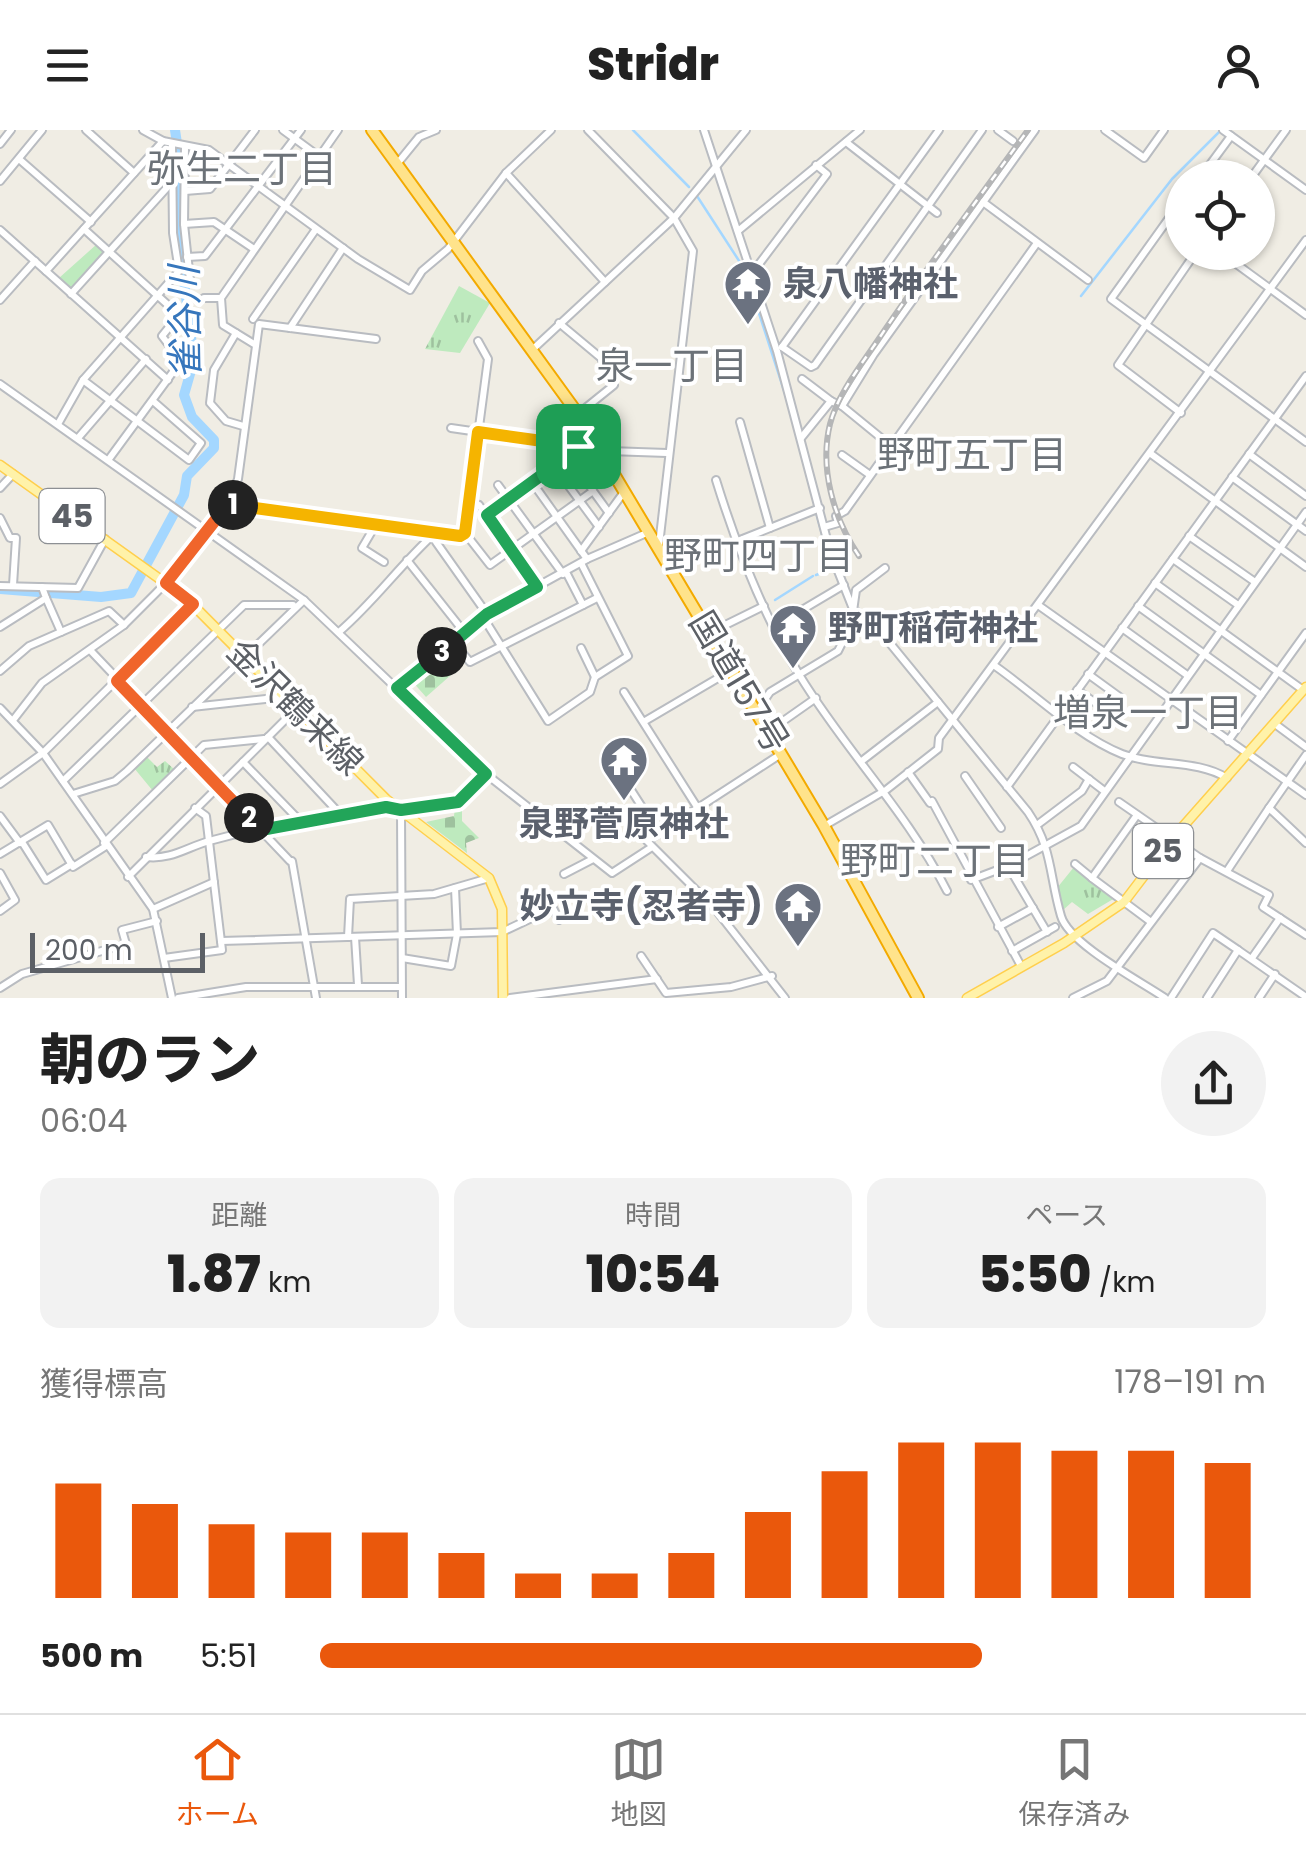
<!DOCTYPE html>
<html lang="ja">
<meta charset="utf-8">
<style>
:root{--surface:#fff;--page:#f2f2f2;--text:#222;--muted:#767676;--line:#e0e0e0;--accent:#ea580c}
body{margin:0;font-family:Poppins,"Noto Sans JP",sans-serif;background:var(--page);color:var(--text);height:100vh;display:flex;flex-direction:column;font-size:38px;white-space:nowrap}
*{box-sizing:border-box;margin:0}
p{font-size:32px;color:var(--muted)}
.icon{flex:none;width:55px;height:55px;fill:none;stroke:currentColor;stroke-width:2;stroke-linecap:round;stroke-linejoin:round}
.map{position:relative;height:868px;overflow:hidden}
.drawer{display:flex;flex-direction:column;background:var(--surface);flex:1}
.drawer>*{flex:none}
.tools{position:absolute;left:1165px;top:30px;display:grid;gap:20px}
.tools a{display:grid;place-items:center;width:110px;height:110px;border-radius:50%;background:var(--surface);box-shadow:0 2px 8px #0004;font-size:50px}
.scale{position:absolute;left:30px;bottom:25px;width:175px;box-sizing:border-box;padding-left:10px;border:5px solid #5c6066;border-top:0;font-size:28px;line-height:35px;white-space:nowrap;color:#5c6066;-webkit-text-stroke:8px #fff;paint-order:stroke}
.pin{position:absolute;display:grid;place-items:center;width:85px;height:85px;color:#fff;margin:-42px;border-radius:20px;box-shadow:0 5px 15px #0006}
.km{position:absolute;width:50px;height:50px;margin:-25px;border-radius:50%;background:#222;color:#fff;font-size:28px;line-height:50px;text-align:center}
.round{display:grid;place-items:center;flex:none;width:105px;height:105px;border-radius:52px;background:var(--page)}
.headline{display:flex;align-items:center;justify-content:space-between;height:170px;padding:0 40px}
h1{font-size:55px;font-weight:800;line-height:75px}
.stats{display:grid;grid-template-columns:repeat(3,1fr);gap:15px;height:170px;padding:10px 40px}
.stats div{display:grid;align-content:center;border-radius:20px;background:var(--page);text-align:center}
.stats b{font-size:50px;font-weight:800}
.stats small{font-size:28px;font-weight:400}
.stats p{font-size:28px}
.chart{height:280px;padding:20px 40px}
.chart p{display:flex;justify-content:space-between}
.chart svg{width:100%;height:180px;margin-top:10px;stroke:var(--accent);stroke-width:6}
ul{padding:0 40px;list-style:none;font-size:32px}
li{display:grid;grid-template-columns:160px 120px 1fr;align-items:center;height:75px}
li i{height:25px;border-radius:12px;background:var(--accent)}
header{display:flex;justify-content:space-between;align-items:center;height:130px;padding:0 40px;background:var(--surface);font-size:45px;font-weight:800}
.menu{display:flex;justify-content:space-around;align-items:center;height:140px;border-top:2px solid var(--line);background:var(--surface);font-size:28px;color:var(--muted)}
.menu a{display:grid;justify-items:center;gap:5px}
.menu .current{color:var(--accent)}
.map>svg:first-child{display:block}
.cemetery{fill:url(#cemetery-stones)}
.park{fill:url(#park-tufts)}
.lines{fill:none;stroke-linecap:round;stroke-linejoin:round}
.stream{stroke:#a4d7ff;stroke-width:2.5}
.river{stroke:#a4d7ff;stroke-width:10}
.minor-casing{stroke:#b9bcc1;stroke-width:10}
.major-casing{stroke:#ffcf4d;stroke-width:11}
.highway-casing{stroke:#f3aa00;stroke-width:14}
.minor{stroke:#fff;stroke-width:6}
.major{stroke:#fff2a9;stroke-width:8}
.highway{stroke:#ffe38b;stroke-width:10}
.rail-casing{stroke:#b5b6b7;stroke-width:6}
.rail{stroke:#fff;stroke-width:2.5;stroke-dasharray:8;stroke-linecap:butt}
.split-1-casing{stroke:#fff;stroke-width:20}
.split-2-casing{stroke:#fff;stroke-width:20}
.split-3-casing{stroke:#fff;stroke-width:20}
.split-4-casing{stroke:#fff;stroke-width:20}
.split-1{stroke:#f5b400;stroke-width:12}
.split-2{stroke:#f0652b;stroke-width:12}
.split-3{stroke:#22a559;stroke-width:12}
.split-4{stroke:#22a559;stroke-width:12}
.labels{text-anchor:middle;stroke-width:8;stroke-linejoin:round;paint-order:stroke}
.shield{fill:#fff;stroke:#8d9094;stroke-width:2.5}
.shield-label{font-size:32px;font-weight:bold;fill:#5c6066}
.worship-label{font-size:35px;font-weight:bold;fill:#5b616d;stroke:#fff;text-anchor:start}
.street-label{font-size:35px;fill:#5c6066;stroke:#fff}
.neighbourhood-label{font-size:38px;fill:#6c7278;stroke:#fff}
.water-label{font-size:38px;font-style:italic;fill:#3676bc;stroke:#fff}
</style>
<header><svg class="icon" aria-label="menu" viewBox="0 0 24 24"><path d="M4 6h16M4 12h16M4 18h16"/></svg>Stridr<svg class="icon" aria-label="person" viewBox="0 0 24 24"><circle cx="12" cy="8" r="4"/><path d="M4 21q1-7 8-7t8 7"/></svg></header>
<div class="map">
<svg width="1306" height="868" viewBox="0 0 1306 868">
<defs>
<pattern id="cemetery-stones" width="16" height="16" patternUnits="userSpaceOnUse" patternTransform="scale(2.5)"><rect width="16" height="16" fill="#beeabe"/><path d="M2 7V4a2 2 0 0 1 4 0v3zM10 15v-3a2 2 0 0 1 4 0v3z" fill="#9ec19e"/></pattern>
<pattern id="park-tufts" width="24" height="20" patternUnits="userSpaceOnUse" patternTransform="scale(2.5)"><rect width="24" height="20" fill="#beeabe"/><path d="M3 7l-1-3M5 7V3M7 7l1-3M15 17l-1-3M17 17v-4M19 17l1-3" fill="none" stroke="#9ec19e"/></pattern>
</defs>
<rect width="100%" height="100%" fill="#f0ede4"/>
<!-- cemetery -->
<g class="cemetery">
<polygon points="437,530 451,545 426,567 411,550"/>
<polygon points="462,675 462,691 479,708 466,713 467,723 426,692 454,686 455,677"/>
</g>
<!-- park -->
<g class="park">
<polygon points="97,114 106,122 72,159 59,148"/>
<polygon points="459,156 490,173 460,223 425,219"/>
<polygon points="147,627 157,637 165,631 175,640 153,661 134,638"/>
<polygon points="1074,737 1115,768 1088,784 1072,772 1062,781 1057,758"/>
</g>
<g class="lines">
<!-- stream -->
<g class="stream">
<polyline points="633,0 689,57"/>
<polyline points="697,66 745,140 789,276"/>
<polyline points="1081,166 1172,49 1221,0"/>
<polyline points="816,382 826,419"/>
<polyline points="816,445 832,439 827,422"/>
<polyline points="775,470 813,446"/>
</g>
<!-- river -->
<polyline class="river" points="0,459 101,467 131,463 184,365 187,346 214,318 214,310 192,287 184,265 192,237 192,215 179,111 181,40 175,0"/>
<!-- minor casing -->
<g class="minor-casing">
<g id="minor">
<polyline points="86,0 134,43"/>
<polyline points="143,0 163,11 209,20 358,129 410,160 422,141 448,119 506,43 551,0"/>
<polyline points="283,0 317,25"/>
<polyline points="588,0 674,88 693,121 659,415"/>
<path d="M704 0 777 221 830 421 853 479 875 495 1028 682C1053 719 1049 745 1061 786 1069 814 1140 851 1165 868"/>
<polyline points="998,0 1013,11"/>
<polyline points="1105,0 1144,28 1164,0"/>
<polyline points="1223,0 1306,60"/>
<polyline points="846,12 937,83"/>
<polyline points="0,14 11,0"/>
<polyline points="185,17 184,94 190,150"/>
<polyline points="19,29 91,92"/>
<polyline points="397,34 419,7 436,0"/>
<polyline points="506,43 605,152"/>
<polyline points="1200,48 1231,6"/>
<polyline points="1251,48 1286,0"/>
<polyline points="0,51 42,0"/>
<polyline points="185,61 210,59 255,0"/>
<polyline points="1182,70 1111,169 1306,312"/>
<polyline points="983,72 1088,150"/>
<polyline points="1171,86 1182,95"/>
<polyline points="184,94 214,92 254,119"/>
<polyline points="84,99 179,185 162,206 181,231 109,329"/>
<polyline points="0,100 168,250"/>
<polyline points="738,101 860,0"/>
<polyline points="1220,122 1306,185"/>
<polyline points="187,127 205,126 301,0"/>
<polyline points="46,141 163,11"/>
<polyline points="753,142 827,44 816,35"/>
<polyline points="71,164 173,51"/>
<polyline points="204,168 221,168"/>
<polyline points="0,170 35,131"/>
<polyline points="253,189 316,99"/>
<polyline points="559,193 601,228 614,255 578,284"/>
<polyline points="290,198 343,118"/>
<polyline points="236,203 214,240 210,273 226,291 243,296"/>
<polyline points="478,211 488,229 465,403 490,435 593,361 584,348 608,332"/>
<polyline points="254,214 223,195 221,168 338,0"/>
<polyline points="782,217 811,237 815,235 982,0"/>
<polyline points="782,217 939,0"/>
<polyline points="532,220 674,88 746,0"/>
<polyline points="802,249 831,271"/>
<polyline points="83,250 189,330 201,313 153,271"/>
<polyline points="0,254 304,470 486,644 612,743 652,717"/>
<polyline points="842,276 891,316"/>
<polyline points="1181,283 1118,235 1196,122"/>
<polyline points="740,292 770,398"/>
<polyline points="58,294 83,250 179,141 173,103 172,14"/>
<polyline points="451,298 609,321 667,323"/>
<polyline points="78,308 146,229"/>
<polyline points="801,308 831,271 842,276 874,224 1035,0"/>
<polyline points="1151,324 1306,437"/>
<polyline points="1249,324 1306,366"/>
<polyline points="842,325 870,345"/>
<polyline points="554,336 599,397"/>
<polyline points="1232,347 1306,401"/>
<path d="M716 350C737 418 763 485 800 546 845 620 907 682 947 761"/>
<polyline points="532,352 587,429"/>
<polyline points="498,355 563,444"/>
<polyline points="0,358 13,344"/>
<polyline points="593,361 609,383"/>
<polyline points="228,374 460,406 465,403"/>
<polyline points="468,381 479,375 537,457"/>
<polyline points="487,385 554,336 552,331 567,317"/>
<polyline points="0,388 10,408 16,408 13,455"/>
<polyline points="375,396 362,418 384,432"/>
<polyline points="824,397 838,393 836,386 845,381 1037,113"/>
<polyline points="435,403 436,412 487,484"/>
<polyline points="1189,406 1255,452"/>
<polyline points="735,412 820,378"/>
<polyline points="581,421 624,362"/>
<polyline points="1173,429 1238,475"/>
<polyline points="407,430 464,502"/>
<polyline points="566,442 583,475"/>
<polyline points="1155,453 1303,560"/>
<polyline points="0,456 78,458 105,409"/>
<polyline points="46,468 61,502"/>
<polyline points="1038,475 1306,665"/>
<polyline points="1138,476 1261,565"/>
<polyline points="483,487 548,591 590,562 595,547 628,526 581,433"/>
<polyline points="775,496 844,455"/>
<polyline points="0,497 46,468 42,457"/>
<polyline points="1122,498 1187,545"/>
<path d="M339 502C374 472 400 435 434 404"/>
<polyline points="709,503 764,476"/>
<polyline points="453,512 470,532 597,468"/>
<polyline points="581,518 595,547"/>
<polyline points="90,520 290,731"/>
<path d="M995 536C1035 564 1077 606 1122 624 1156 637 1196 629 1227 648"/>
<polyline points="0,541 29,516 109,481 124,495"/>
<polyline points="1088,544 1121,568"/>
<polyline points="397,558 487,484 587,429 649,402"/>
<polyline points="1077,560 1110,583"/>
<polyline points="624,562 697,677"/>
<polyline points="192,577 284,567"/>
<polyline points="0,578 43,623 153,779 172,868"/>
<polyline points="757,581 770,562 838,521 851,495 856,460 885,438"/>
<polyline points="14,589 42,553 124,495 156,463 187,431 228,374 238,349 259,194 376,209"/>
<polyline points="645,591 730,541"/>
<polyline points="1275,594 1306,617"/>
<polyline points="769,601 816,568"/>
<polyline points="268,607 340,684"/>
<polyline points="1228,611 1306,503"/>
<polyline points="781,624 647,711 716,780 785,868"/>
<polyline points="863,630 938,572"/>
<polyline points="243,632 300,691"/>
<polyline points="1073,637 1103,660"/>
<polyline points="908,642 930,673"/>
<polyline points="965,646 1001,698"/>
<polyline points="624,649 658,702"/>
<polyline points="63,651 244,475 293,475"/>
<polyline points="0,654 43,623 193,474"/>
<polyline points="1007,657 1306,246"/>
<polyline points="73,664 115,651 127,641 304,470"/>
<polyline points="932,671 1021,836"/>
<polyline points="1119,672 1200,728 1269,765 1263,777 1306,805"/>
<polyline points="1269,678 1306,625"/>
<polyline points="0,686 20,713"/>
<polyline points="1037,695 1082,661 1089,649"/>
<polyline points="824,696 886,660 938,619 939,608 1306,110"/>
<polyline points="22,712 46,750 72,734"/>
<polyline points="104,713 204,615 264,609"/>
<polyline points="0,724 48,695 73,737 106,716"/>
<path d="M146 727C173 730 188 716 213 710 250 700 364 672 398 680"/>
<polyline points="292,731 316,868"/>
<polyline points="1075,734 1092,748 1137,685"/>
<polyline points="1008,736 1047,802"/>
<polyline points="1227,741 1269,678 1306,713"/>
<polyline points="0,743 15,770 0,781"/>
<polyline points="564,744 593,729"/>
<polyline points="128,747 297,578"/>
<polyline points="1092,748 1151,792"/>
<polyline points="971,750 1008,736 1081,696 1306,382"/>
<polyline points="153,779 214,752"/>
<polyline points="998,797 1033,778"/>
<polyline points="348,807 350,769 434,764 489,748"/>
<polyline points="355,807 358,855"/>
<polyline points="221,811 502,802 553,778 559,790"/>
<polyline points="1012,821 1055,797"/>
<polyline points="641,826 666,863 731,857 772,846"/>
<polyline points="164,828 222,820 206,686 195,678"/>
<polyline points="402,828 451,836 457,804 455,758"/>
<polyline points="1252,828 1280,788"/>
<polyline points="0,858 22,844 126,814 122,800 157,791"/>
<polyline points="178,868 246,857 400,857"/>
<polyline points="402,868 401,681 458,672 486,644"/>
<polyline points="510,868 657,849"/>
<polyline points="1073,868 1107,851 1200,728"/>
<polyline points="1171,868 1213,803 1238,820"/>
<polyline points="1207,868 1238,820 1306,867"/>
<polyline points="1259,868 1275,844"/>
</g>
</g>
<!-- major casing -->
<g class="major-casing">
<g id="major">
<polyline points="0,335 185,467 386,669 489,748 502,779 503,868"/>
<polyline points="967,868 1064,813 1124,772 1172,709 1306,557"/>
</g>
</g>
<!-- highway casing -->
<g class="highway-casing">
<polyline id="highway" points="372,0 578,284 824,696 918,868"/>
</g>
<!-- minor -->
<use href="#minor" class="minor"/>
<!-- major -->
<use href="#major" class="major"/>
<!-- highway -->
<use href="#highway" class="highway"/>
<!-- rail casing -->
<g class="rail-casing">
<path id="rail" d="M859 426C834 389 819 339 830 294 838 263 862 234 880 207 927 137 978 69 1028 0"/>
</g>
<!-- rail -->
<use href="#rail" class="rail"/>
</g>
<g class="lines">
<!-- split-1 casing -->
<g class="split-1-casing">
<polyline id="split-1" points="233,375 460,406 465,403 478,302 578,316"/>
</g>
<!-- split-2 casing -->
<g class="split-2-casing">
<polyline id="split-2" points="233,375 228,374 166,453 193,474 117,551 249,688"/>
</g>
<!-- split-3 casing -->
<g class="split-3-casing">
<polyline id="split-3" points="249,688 261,700 386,677 401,680 458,672 486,644 397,558 442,522"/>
</g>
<!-- split-4 casing -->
<g class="split-4-casing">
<polyline id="split-4" points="442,522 487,484 537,457 487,385 554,336 552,331 564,317 578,316"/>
</g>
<!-- split-1 -->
<use href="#split-1" class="split-1"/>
<!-- split-2 -->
<use href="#split-2" class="split-2"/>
<!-- split-3 -->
<use href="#split-3" class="split-3"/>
<!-- split-4 -->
<use href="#split-4" class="split-4"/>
</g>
<!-- icons -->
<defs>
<g id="temple-pin" transform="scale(2.5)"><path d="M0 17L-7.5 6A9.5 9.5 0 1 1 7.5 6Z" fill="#6b7280" stroke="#fff"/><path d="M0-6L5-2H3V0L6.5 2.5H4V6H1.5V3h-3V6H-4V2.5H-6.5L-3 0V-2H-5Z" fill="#fff"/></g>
</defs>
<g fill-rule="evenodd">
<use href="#temple-pin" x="748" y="154"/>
<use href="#temple-pin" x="793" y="498"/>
<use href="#temple-pin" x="624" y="630"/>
<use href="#temple-pin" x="798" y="776"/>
</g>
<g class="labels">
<!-- shield labels -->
<g class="shield">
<rect x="39.5" y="359" width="65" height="54" rx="8"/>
<rect x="1133" y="694" width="60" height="54" rx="8"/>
</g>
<g class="shield-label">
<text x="72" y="397">45</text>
<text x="1163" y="732">25</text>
</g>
<!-- worship labels -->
<g class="worship-label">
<text x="783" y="166">泉八幡神社</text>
<text x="828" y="510">野町稲荷神社</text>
<text x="624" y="706" text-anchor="middle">泉野菅原神社</text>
<text x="763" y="788" text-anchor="end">妙立寺(忍者寺)</text>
</g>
<!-- street labels -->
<g class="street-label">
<text transform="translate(739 552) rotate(59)" y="12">国道157号</text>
<text transform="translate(295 577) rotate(45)" y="12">金沢鶴来線</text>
</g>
<!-- neighbourhood labels -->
<g class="neighbourhood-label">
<text x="242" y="52">弥生二丁目</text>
<text x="672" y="249">泉一丁目</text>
<text x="972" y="338">野町五丁目</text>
<text x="759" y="439">野町四丁目</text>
<text x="1148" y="596">増泉一丁目</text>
<text x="935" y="744">野町二丁目</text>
</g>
<!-- water labels -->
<g class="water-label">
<text transform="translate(185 193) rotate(-91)" y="13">雀谷川</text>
</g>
</g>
</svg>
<div class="tools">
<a><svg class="icon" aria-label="locate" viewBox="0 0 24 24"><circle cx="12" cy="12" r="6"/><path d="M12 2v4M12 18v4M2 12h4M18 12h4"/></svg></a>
</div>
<div class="scale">200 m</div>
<div class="pin" style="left:578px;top:316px;background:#1e9e55"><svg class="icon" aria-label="arrive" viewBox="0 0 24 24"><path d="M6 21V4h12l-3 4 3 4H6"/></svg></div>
<b class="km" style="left:233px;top:375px">1</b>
<b class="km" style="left:249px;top:688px">2</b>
<b class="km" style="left:442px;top:522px">3</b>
</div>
<section class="drawer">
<div class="headline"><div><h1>朝のラン</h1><p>06:04</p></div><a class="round"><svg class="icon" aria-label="share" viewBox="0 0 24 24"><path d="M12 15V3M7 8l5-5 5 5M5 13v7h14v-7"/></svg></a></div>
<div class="stats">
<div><p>距離</p><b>1.87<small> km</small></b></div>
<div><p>時間</p><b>10:54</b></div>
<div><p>ペース</p><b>5:50<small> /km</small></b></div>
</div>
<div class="chart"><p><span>獲得標高</span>178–191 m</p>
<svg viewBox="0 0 160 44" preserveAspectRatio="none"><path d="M5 44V16M15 44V21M25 44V26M35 44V28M45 44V28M55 44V33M65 44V38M75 44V38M85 44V33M95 44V23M105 44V13M115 44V6M125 44V6M135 44V8M145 44V8M155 44V11"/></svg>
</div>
<ul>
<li><b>500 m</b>5:51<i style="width:70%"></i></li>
</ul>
</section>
<nav class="menu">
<a class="current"><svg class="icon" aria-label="home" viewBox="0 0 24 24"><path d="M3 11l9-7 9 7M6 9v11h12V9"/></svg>ホーム</a>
<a><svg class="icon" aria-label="map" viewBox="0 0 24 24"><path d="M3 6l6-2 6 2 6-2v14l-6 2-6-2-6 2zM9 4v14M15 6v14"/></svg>地図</a>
<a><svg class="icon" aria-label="saved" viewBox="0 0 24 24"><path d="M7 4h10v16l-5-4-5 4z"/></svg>保存済み</a>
</nav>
